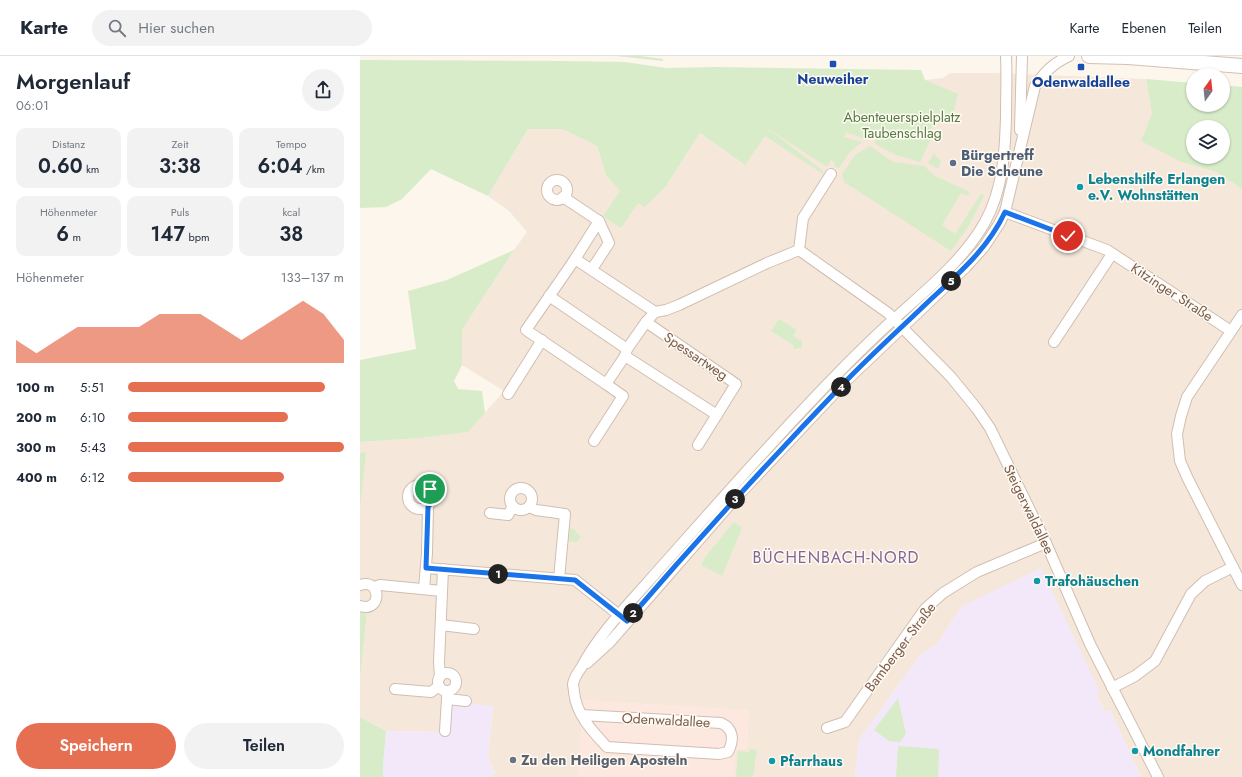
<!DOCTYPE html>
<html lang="de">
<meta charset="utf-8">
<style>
:root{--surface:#fff;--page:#f2f2f3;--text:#1f2937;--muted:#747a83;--line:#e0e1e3;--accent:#e76f51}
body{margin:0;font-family:Jost,sans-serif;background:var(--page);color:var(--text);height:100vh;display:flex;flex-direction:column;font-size:15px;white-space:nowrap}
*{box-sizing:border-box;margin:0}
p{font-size:13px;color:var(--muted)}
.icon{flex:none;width:22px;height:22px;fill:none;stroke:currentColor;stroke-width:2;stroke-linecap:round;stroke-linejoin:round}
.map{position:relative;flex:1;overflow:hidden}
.details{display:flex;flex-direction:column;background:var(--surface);width:360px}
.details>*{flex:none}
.needle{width:26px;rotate:15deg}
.fabs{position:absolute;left:826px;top:12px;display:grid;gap:8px}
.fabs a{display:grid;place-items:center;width:44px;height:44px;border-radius:50%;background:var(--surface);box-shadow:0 1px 3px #0004;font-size:20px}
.pin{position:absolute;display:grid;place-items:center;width:34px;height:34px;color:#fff;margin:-17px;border:2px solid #fff;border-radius:50%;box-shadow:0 1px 4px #0007}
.km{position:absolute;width:20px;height:20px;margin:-10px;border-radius:50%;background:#222;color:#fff;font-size:11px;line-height:20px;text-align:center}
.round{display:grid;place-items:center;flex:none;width:42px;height:42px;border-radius:21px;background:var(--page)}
.overview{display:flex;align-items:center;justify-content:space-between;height:68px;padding:0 16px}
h1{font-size:22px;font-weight:600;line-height:30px}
.figures{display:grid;grid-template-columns:repeat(3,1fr);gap:6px;height:68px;padding:4px 16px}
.figures div{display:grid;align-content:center;border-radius:10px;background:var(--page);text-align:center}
.figures b{font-size:20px;font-weight:600}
.figures small{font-size:11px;font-weight:400}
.figures p{font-size:11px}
.chart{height:112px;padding:8px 16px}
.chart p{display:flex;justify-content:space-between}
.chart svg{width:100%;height:72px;margin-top:4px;fill:var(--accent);opacity:.7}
.primary-button{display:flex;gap:8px;margin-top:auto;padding:8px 16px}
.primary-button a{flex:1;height:46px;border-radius:24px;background:var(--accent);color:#fff;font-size:16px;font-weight:600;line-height:46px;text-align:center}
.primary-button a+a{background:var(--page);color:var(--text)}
ul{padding:0 16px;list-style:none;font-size:13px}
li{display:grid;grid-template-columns:64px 48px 1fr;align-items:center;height:30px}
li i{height:10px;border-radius:5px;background:var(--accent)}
header{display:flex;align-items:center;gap:24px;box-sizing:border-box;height:56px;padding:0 20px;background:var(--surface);border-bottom:1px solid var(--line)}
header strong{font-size:19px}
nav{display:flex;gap:22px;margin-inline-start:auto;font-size:14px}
.search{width:280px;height:36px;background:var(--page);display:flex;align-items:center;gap:10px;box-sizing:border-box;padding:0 14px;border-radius:22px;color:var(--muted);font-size:15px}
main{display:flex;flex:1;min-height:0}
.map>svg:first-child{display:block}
.residential{fill:#f5e8da}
.commercial{fill:#fde8e0}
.education{fill:#f3e8fa}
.green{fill:#d8ecc9;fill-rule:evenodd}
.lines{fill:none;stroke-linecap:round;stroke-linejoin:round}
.minor-casing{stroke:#d1beb0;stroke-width:12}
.secondary-casing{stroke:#d6c0b0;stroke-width:16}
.minor{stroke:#fff;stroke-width:10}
.secondary{stroke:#fff;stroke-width:14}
.route-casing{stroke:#fff;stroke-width:8}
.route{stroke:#1a73e8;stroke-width:5}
.transit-dot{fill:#1a4fb4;stroke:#fffaf3;stroke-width:1.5}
.service-dot{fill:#5c6f8a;stroke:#fffaf3;stroke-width:1.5}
.culture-dot{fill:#0f9aa8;stroke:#fffaf3;stroke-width:1.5}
.worship-dot{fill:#6b7280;stroke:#fffaf3;stroke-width:1.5}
.labels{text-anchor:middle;stroke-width:3;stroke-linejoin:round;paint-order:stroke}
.transit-label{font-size:14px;font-weight:bold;fill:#164399;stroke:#fffaf3}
.park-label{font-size:14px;fill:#537a41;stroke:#fffaf3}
.service-label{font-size:14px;font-weight:bold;fill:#4e5e75;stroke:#fffaf3;text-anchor:start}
.culture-label{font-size:14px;font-weight:bold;fill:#0d838f;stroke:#fffaf3;text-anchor:start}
.street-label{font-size:14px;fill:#7a5c4d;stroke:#fffaf3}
.worship-label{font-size:14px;font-weight:bold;fill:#5b616d;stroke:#fffaf3;text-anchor:start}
.quarter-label{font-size:16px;letter-spacing:1px;fill:#846695;stroke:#fffaf3}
</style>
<header>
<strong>Karte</strong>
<div class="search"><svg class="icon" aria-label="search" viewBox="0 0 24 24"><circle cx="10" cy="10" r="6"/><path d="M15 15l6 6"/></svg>Hier suchen</div>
<nav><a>Karte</a><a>Ebenen</a><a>Teilen</a></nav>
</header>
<main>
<section class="details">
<div class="overview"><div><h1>Morgenlauf</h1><p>06:01</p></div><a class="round"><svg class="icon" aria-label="share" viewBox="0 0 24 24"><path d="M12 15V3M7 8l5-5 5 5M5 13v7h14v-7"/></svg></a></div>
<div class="figures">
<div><p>Distanz</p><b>0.60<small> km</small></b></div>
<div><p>Zeit</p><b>3:38</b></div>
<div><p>Tempo</p><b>6:04<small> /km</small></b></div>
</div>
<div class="figures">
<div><p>Höhenmeter</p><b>6<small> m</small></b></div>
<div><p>Puls</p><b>147<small> bpm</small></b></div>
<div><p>kcal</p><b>38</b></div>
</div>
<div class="chart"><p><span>Höhenmeter</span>133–137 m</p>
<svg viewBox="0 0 160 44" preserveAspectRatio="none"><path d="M0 44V30L10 38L20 30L30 22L40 22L50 22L60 22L70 14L80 14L90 14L100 22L110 30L120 22L130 14L140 6L150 14L160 30V44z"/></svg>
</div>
<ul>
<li><b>100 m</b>5:51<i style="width:91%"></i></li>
<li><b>200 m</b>6:10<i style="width:74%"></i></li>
<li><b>300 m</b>5:43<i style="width:100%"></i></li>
<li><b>400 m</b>6:12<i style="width:72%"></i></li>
</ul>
<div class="primary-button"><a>Speichern</a><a>Teilen</a></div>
</section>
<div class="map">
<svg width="882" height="721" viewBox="0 0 882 721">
<rect width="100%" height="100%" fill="#fdf6ec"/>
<!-- residential -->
<polygon class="residential" points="590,17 632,17 786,23 792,58 821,106 856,116 882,133 882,721 781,721 750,654 745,656 736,637 739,636 602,550 576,589 560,599 499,684 495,721 130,721 135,716 128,702 133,650 87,676 26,675 0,661 0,624 7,555 0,554 0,386 61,382 108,376 144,335 102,309 102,274 154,194 167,176 149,155 128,140 168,73 202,73 237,90 246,119 306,130 340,77 385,109 400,67 565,24 583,22"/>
<!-- commercial -->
<polygon class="commercial" points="223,644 389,654 387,693 376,693 374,721 218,721"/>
<!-- education -->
<g class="education">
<polygon points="681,512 740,636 736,638 745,656 750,654 781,721 495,721 499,684 560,599 576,589 602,550"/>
<polygon points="89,646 133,650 128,702 135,717 130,721 23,721 23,710 26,675 87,676"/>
</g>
<!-- green -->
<g class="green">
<polygon points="256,0 281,0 303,3 303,5"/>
<polygon points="0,4 201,5 265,6 306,12 356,11 561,14 565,24 598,38 590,68 577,62 568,79 572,81 560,106 536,99 515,88 516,81 510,79 507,84 486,76 484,81 502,86 490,96 479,112 474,110 475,107 471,104 467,111 407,72 463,115 463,118 405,80 385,109 340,77 306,130 285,151 278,147 261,172 243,160 260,135 246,119 237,90 202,73 168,73 128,140 71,113 42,143 26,151 0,152"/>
<path d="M786 23 833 27V49H863V29L882 31V133L856 116 821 106 781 85 792 58ZM833 71H863V101H833Z"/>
<polygon points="510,90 533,106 564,110 575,120 610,136 608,140 601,137 582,169 595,178 621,138 624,140 608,171 591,195 484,126 482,118 495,99"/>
<polygon points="574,97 581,106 578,113 568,107"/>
<polygon points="154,194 102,274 102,309 94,325 98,333 122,335 125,357 108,376 61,382 0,386 0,304 56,293 48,235 87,224"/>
<polygon points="419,263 437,274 433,280 442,285 442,292 434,293 433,289 411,275"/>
<polygon points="6,396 0,452 0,397"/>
<polygon points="374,466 382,472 362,520 341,509 346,500"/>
<polygon points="207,472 214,473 221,482 216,486 205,485"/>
<polygon points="0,554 7,555 0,624"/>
<polygon points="538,642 546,678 540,686 529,685 514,674"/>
<polygon points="0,661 26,675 23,710 23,721 0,721"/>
<polygon points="538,690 579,693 578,721 536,721"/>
<polygon points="390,693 397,694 393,721 376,721 378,695 389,696"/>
</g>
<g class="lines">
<!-- minor casing -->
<g class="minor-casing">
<g id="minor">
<polyline points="660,74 662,0"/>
<circle cx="197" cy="134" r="10"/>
<polyline points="203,141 239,165"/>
<polyline points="645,156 747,194 871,275"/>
<polyline points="439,194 528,257 591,321 617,353 630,372 686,487 730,588 798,721"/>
<polyline points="439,194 443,162 471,118"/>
<polyline points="215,203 166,274 246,328 265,300 267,293 286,266 295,256"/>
<polyline points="232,213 249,187 239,165 215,203 295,256 306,254 319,249 407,207 439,194"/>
<polyline points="189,240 267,293"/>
<polyline points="882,259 827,341 821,360 817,378 820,405 828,423 882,529"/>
<polyline points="286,266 376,328 338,389"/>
<polyline points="694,286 752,198"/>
<polyline points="265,300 357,359"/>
<polyline points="148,338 182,284"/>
<polyline points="234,385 263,340 246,328"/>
<circle cx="60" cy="441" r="12"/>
<circle cx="161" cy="443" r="11"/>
<polyline points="169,451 176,454 205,458 199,523"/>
<polyline points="130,457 148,459 153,450"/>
<polyline points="66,512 215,524 264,563"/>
<path d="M0 529C22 522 22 557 0 550"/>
<polyline points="14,531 20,529 82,535"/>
<polyline points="64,533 67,497 68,451"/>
<polyline points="81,569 114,573"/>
<path d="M227 607 250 586 373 445 487 324 606 211 624 191 639 168 645 156 675 30C685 16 692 8 709 0"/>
<circle cx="87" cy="626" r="9"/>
<polyline points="80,621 79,606 83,513"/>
<polyline points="752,632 775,620 795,605 831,538 845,525 873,511"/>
<polyline points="35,633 71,636 79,630"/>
<polyline points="87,638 87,643 106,645"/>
<path d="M222 659 361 667C374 673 374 684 368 696L359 698 247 691C232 675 216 658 214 636 214 633 213 630 213 628 214 623 218 616 221 612 238 580 263 554 287 527 353 453 417 379 486 309 502 293 517 278 533 264 565 235 604 204 625 166 643 133 645 97 646 61 646 40 647 20 646 0"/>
<polyline points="467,672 485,666 565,553 583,537 617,516 686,487"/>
<polyline points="85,675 87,643"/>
</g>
</g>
<!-- secondary casing -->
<g class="secondary-casing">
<polyline id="secondary" points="729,0 768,1 882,10"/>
</g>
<!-- minor -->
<use href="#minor" class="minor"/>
<!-- secondary -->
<use href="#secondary" class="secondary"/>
</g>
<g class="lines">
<!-- route casing -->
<g class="route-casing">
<path id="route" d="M70 433C74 440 73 445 68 451L66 512 215 524 267 565C338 483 411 403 487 324 513 297 542 271 569 245 598 218 628 193 645 156L708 180"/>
</g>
<!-- route -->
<use href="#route" class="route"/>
</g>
<!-- markers -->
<g class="transit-dot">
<rect x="469" y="4" width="8" height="8" rx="2"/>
<rect x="717" y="7" width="8" height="8" rx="2"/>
</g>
<circle class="service-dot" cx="593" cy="107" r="4"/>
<g class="culture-dot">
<circle cx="720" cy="131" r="4"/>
<circle cx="677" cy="525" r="4"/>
<circle cx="775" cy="695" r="4"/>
<circle cx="412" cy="705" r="4"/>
</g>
<circle class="worship-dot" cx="153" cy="704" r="4"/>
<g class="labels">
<!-- transit labels -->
<g class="transit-label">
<text x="473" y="28">Neuweiher</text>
<text x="721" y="31">Odenwaldallee</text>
</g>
<!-- park labels -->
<g class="park-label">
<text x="542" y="66">Abenteuerspielplatz<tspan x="542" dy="16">Taubenschlag</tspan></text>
</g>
<!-- service labels -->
<g class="service-label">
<text x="601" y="104">Bürgertreff<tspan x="601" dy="16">Die Scheune</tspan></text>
</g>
<!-- culture labels -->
<g class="culture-label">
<text x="728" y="128">Lebenshilfe Erlangen<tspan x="728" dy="16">e.V. Wohnstätten</tspan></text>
<text x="685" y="530">Trafohäuschen</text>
<text x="783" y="700">Mondfahrer</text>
<text x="420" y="710">Pfarrhaus</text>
</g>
<!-- street labels -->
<g class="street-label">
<text transform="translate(812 236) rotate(33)" y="5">Kitzinger Straße</text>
<text transform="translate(336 300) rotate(34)" y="5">Spessartweg</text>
<text transform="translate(669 453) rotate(64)" y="5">Steigerwaldallee</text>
<text transform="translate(540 591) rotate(-53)" y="5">Bamberger Straße</text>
<text transform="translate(306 664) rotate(3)" y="5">Odenwaldallee</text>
</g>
<!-- worship labels -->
<g class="worship-label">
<text x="161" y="709">Zu den Heiligen Aposteln</text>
</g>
<!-- quarter labels -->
<g class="quarter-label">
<text x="476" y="507">BÜCHENBACH-NORD</text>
</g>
</g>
</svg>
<div class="fabs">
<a><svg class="needle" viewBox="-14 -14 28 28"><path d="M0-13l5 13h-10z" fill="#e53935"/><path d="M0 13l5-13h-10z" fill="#747a83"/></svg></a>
<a><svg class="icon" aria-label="layers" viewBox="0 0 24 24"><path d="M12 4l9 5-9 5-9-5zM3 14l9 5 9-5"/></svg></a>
</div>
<div class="pin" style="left:70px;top:433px;background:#1e9e55"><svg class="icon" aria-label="arrive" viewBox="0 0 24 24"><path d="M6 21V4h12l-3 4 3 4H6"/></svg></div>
<div class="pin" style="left:708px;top:180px;background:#d93025"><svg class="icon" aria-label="check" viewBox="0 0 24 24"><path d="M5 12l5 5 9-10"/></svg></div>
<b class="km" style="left:138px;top:518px">1</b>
<b class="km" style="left:273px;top:557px">2</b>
<b class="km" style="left:375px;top:443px">3</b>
<b class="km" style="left:481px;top:331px">4</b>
<b class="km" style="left:591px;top:225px">5</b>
</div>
</main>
